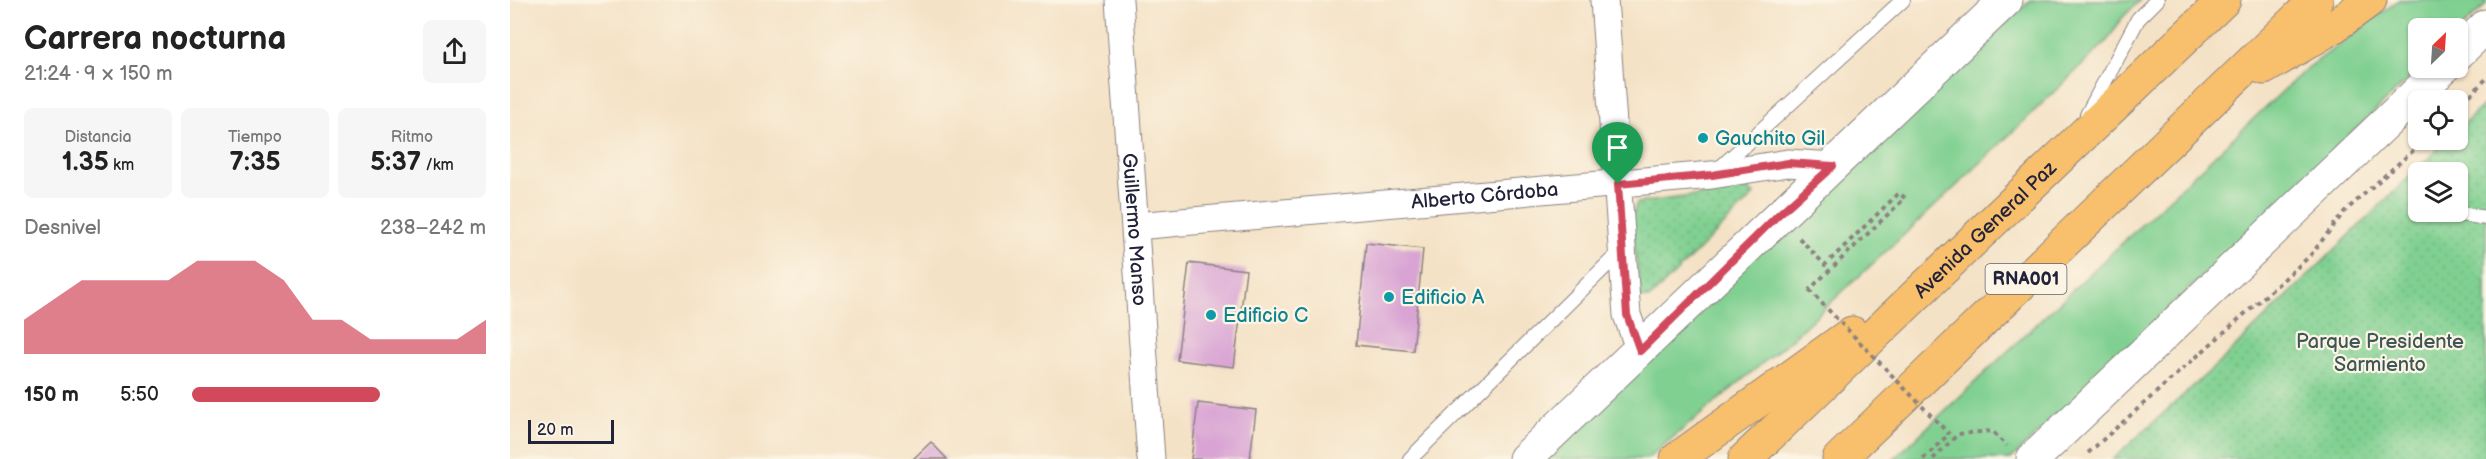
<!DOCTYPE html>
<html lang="es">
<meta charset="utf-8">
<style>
:root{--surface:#fff;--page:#f6f6f6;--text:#222;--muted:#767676;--accent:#d1495b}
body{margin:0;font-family:"Balsamiq Sans",sans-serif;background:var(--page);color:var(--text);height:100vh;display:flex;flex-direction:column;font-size:22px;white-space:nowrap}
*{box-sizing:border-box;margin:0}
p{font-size:20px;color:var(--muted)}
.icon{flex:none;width:33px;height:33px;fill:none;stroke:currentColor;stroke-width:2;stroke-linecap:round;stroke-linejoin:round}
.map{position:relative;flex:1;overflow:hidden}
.side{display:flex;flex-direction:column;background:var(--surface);width:510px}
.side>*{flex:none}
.needle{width:39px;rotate:25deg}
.controls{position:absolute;left:1898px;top:18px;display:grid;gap:12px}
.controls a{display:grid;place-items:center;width:60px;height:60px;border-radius:9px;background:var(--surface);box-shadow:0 2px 4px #0004;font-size:30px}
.scale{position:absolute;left:18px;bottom:15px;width:86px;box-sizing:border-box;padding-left:6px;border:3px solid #22223b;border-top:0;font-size:16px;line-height:21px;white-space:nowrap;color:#22223b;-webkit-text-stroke:4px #fcf5e5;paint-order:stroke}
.pin{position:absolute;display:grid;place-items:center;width:51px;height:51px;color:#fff;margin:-62px -26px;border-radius:50% 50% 50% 0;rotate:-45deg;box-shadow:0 0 6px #0007}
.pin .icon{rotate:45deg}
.round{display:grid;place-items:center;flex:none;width:63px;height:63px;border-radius:9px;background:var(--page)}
.head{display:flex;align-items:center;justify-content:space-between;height:102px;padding:0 24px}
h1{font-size:33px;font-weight:700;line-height:45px}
.figures{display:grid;grid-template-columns:repeat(3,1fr);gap:9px;height:102px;padding:6px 24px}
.figures div{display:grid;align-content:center;border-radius:9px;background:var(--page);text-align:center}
.figures b{font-size:26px;font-weight:700}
.figures small{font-size:16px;font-weight:400}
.figures p{font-size:16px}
.chart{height:168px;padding:12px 24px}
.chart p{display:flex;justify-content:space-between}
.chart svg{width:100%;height:108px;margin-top:6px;fill:var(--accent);opacity:.7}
ul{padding:0 24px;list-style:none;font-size:20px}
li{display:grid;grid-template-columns:96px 72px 1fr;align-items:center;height:45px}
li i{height:15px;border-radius:8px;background:var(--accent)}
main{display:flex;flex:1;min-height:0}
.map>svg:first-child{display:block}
.grass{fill:#80d091;stroke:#517966;stroke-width:1.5}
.park{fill:url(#park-dots);stroke:#517966;stroke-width:1.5;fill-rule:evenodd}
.building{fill:#d9a4d4}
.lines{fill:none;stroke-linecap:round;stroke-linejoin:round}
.service-casing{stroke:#8b8280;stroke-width:16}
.minor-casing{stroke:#8b8280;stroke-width:29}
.tertiary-casing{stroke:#8b8280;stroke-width:35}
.motorway-casing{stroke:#8b8280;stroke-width:35}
.path{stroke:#8b8280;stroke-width:4;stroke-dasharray:4.5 4.5;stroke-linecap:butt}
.service{stroke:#fff;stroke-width:14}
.minor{stroke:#fff;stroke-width:27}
.tertiary{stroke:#fff;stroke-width:33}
.motorway{stroke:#f8bf6c;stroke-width:33}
.path-bridge{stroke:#8b8280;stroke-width:4;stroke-dasharray:4.5 4.5;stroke-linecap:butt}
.route-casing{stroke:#fff;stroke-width:12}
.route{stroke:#d1495b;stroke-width:8}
.culture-dot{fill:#0f9aa8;stroke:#fcf5e5;stroke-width:2}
.labels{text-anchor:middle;stroke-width:4.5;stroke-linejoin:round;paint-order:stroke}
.shield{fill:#fcf5e5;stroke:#63616e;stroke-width:1.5}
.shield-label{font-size:18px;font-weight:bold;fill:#22223b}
.culture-label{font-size:20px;fill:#0d838f;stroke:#fcf5e5;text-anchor:start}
.street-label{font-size:20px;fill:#22223b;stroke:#fcf5e5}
.park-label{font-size:20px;fill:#3e5655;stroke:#fcf5e5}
</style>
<main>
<section class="side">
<div class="head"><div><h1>Carrera nocturna</h1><p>21:24 · 9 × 150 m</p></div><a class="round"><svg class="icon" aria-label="share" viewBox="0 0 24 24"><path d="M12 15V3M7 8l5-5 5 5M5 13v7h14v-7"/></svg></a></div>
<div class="figures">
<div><p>Distancia</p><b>1.35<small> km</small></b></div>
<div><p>Tiempo</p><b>7:35</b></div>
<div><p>Ritmo</p><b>5:37<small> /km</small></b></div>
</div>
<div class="chart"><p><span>Desnivel</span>238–242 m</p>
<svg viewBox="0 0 160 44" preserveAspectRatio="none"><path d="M0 44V30L10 22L20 14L30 14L40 14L50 14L60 6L70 6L80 6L90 14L100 30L110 30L120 38L130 38L140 38L150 38L160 30V44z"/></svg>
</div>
<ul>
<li><b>150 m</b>5:50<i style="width:64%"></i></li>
</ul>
</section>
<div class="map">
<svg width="1976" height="459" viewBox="0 0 1976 459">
<defs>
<pattern id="park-dots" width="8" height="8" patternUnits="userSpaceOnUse" patternTransform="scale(1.5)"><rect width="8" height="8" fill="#80d091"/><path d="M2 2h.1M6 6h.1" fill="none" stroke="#6eb27e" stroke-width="1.8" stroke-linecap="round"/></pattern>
</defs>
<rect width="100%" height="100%" fill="#fcf5e5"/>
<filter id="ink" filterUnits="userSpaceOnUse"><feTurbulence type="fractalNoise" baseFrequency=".0167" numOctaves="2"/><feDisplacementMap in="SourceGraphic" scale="12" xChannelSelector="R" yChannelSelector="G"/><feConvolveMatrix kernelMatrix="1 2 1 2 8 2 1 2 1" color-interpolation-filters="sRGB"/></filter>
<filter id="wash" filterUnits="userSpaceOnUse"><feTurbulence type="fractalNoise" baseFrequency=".008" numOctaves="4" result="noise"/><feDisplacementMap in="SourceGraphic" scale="24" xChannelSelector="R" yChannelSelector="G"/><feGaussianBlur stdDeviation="1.35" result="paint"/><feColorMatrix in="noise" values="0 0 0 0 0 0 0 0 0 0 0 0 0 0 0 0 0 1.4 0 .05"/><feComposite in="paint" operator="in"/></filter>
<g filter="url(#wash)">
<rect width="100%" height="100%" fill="#f4e2c6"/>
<!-- grass -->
<g class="grass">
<polygon points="1521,0 1630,0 1612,18 1597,41 1438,194 1278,342 1137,459 1034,459 1256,241"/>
<polygon points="1889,0 1976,0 1976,5 1947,32 1947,28 1908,28 1908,68 1910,68 1501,459 1384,459 1795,70"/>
</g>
<!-- park -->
<g class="park">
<path d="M1976 103V459H1603L1713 359 1937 140H1947V130ZM1908 172H1947V212H1908Z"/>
<polygon points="1238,189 1244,195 1140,298 1131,298 1121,218 1127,203"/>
</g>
<g id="blocks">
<!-- building -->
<g class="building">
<polygon points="856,243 913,249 903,351 846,345"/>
<polygon points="679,263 736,270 724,367 667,360"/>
<polygon points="688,403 746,410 740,459 681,459"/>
<polygon points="421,442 437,459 403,459"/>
</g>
</g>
</g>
<g filter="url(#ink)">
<use href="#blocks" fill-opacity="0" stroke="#8b8280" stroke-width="1.5"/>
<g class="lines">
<!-- service casing -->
<g class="service-casing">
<g id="service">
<polyline points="1577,115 1628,19 1647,0"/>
<polyline points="1209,169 1393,0"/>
<polyline points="1938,212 1976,218"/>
<polyline points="900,459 1111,251"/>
</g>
</g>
<!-- minor casing -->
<g class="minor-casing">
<g id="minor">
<path id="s1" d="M609 0 641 459"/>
<polyline points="1094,0 1117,315 1130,351"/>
<path id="s2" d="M626 226 1202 175 1278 163 1323 166"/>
</g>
</g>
<!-- tertiary casing -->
<g class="tertiary-casing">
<g id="tertiary">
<polyline points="1947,54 1976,26"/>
<polyline points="1015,459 1496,0"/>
<polyline points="1523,459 1933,68"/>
</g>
</g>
<!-- motorway casing -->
<g class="motorway-casing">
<g id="motorway">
<polyline points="1754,68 1823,27 1860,0"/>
<polyline points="1167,459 1342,333"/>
<path id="s3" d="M1235 459 1714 0"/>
<polyline points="1329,459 1806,0"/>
</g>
</g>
<!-- path -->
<g class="path">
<polyline points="1947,108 1976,79"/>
<polyline points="1289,238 1315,265 1389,193 1395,198 1299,290"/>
<polyline points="1578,453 1800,256 1834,212 1915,140"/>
<polyline points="1413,459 1439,434"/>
<polyline points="1423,459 1448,434 1482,431 1497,446"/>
</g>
<!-- service -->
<use href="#service" class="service"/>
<!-- minor -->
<use href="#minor" class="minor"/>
<!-- tertiary -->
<use href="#tertiary" class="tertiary"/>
<!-- motorway -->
<use href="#motorway" class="motorway"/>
<!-- path-bridge -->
<polyline class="path-bridge" points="1299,290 1439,434"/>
</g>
</g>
<g class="lines" filter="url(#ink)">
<!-- route casing -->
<g class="route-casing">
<polygon id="route" points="1278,163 1323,166 1268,215 1130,351 1117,315 1108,184 1202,175"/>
</g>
<!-- route -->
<use href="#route" class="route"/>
</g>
<!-- markers -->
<g class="culture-dot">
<circle cx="1193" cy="138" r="6"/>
<circle cx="879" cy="297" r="6"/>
<circle cx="701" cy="315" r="6"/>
</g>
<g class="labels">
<!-- shield labels -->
<rect class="shield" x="1475.5" y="264" width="81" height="30" rx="4.5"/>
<g class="shield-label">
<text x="1516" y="285">RNA001</text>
</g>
<!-- culture labels -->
<g class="culture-label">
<text x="1205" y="145">Gauchito Gil</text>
<text x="891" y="304">Edificio A</text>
<text x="713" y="322">Edificio C</text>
</g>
<!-- street labels -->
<g class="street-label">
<text dy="7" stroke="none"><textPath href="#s2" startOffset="350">Alberto Córdoba</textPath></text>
<text dy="7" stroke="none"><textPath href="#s1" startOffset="230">Guillermo Manso</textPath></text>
<text dy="7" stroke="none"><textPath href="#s3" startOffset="332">Avenida General Paz</textPath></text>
</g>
<!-- park labels -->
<g class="park-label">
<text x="1870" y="348">Parque Presidente<tspan x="1870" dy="23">Sarmiento</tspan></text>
</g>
</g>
</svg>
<div class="controls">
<a><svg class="needle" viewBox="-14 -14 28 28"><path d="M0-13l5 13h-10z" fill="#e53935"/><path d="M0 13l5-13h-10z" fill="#767676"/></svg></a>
<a><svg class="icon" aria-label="locate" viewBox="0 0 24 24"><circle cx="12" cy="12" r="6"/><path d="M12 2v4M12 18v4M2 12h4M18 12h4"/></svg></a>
<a><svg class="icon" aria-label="layers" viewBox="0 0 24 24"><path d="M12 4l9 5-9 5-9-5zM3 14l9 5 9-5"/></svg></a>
</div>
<div class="scale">20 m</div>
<div class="pin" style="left:1108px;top:184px;background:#1e9e55"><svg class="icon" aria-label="arrive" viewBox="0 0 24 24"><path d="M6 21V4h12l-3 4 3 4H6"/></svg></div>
</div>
</main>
